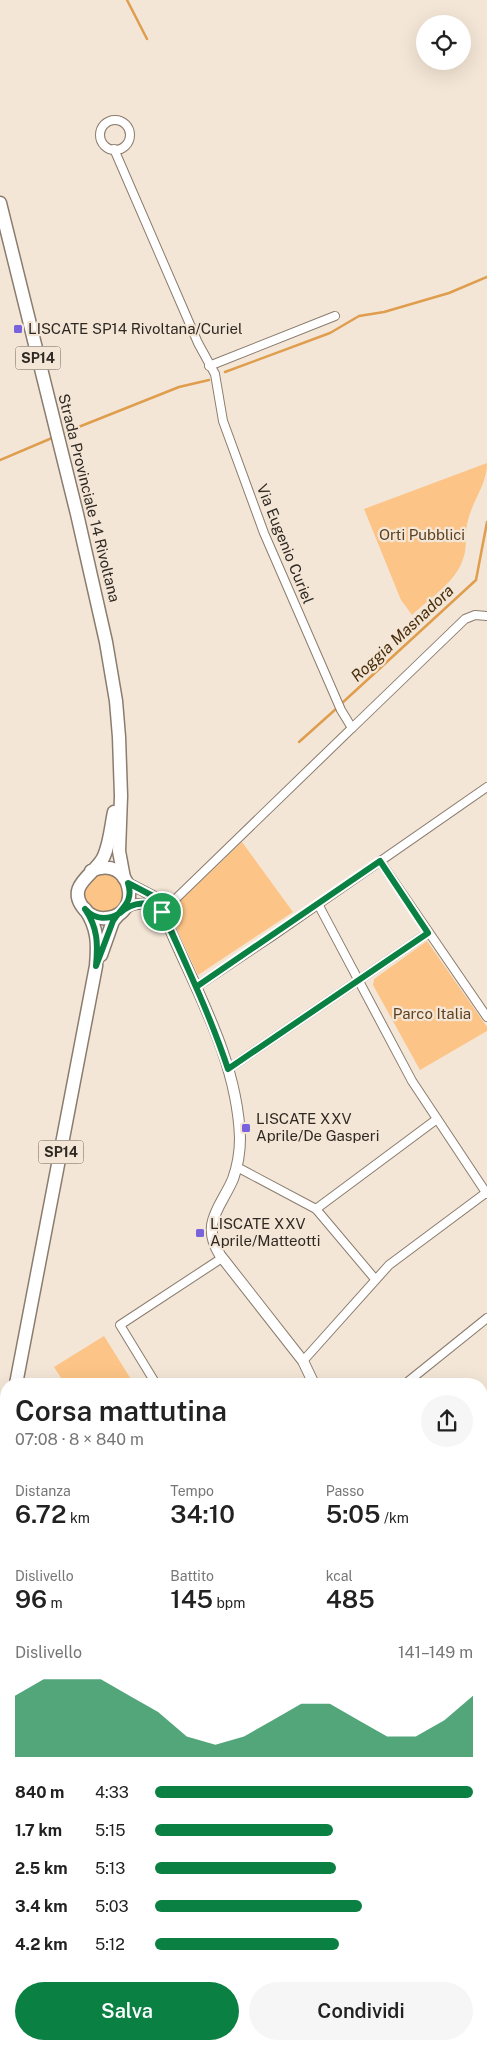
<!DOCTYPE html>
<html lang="it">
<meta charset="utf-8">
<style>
:root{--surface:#fff;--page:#f6f6f6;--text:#222;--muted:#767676;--accent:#0b8043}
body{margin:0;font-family:"Public Sans",sans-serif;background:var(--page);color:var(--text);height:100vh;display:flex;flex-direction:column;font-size:19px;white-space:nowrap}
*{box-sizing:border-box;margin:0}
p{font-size:16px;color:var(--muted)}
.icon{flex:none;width:28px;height:28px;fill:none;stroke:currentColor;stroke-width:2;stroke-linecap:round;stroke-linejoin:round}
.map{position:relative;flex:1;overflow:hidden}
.details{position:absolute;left:0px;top:1378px;width:488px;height:672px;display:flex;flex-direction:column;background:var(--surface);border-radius:20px 20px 0 0;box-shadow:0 5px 20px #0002}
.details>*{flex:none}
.tools{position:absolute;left:416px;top:15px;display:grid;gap:10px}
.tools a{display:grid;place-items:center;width:55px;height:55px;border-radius:50%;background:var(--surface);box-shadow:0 5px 20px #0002;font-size:25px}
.pin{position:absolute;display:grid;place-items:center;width:42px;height:42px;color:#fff;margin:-21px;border:2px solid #fff;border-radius:50%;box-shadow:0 1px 5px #0007}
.round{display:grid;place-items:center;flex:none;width:52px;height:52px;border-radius:26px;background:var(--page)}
.head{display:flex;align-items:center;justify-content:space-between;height:85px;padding:0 15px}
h1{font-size:28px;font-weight:600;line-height:38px}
.stats{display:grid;grid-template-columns:repeat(3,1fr);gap:8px;height:85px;padding:5px 15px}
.stats div{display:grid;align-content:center}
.stats b{font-size:25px;font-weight:600}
.stats small{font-size:14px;font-weight:400}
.stats p{font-size:14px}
.chart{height:140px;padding:10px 15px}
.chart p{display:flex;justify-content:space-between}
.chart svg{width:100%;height:90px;margin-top:5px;fill:var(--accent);opacity:.7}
.action{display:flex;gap:10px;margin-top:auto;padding:10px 15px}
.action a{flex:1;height:58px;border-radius:30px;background:var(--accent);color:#fff;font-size:20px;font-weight:600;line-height:58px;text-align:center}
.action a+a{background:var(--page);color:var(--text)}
ul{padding:0 15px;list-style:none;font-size:16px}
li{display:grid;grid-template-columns:80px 60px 1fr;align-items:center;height:38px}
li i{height:12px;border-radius:6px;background:var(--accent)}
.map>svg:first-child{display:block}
.green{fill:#fcc486}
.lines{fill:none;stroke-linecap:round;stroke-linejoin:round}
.stream{stroke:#df9d4e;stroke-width:2.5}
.minor-casing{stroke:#8a7c6e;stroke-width:10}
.tertiary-casing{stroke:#8a7c6e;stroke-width:12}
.primary-casing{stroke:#8a7c6e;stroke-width:15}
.minor{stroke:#fff;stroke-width:8}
.tertiary{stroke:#fff;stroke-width:10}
.primary{stroke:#fff;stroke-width:12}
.route-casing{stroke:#fff;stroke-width:10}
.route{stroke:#0b8043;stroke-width:6}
.poi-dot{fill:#7963dd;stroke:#f4e6d6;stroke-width:2}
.labels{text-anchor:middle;stroke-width:4.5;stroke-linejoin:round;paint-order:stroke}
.shield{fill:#f4e6d6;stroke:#6a6259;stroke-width:1}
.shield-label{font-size:14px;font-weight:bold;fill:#2f2923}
.poi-label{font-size:15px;fill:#2f2923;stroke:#f4e6d6;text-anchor:start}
.street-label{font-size:15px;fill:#2f2923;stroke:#f4e6d6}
.park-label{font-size:15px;fill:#5d4120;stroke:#f4e6d6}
.water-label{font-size:16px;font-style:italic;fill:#482e0b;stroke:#f4e6d6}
</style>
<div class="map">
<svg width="487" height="2050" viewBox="0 0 487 2050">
<rect width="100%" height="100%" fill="#f4e6d6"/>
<!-- green -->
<g class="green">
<path d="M487 463C487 484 473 500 468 520 464 533 468 547 463 559 456 582 430 598 412 615L401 600 364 509Z"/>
<polygon points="242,842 293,912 198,975 177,930 175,919 179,902"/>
<circle cx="104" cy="893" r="19"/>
<polygon points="427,941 487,1027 487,1031 420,1070 373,985 374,979"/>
<polygon points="104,1336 134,1384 65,1384 54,1367"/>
</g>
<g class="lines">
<!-- stream -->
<g class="stream">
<polyline points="127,0 147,39"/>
<polyline points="225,372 330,333 359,316 384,312 449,293 487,277"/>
<polyline points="66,432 179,387 209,380"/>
<polyline points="0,460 52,438"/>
<polyline points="341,704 476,580 487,522"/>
<polyline points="299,742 337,708"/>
</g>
<!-- minor casing -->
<g class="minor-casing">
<g id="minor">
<circle cx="115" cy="135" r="15"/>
<polyline points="114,149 198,343 215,374 223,421 264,533 341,710 352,728 162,912"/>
<polyline points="209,366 335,316"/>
<polyline points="352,728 465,619 475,615 487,616"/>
<polyline points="380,861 487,1017"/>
<polyline points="318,904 412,1081 487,1194"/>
<polyline points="196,987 274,935 487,787"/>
<polyline points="228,1069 428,933"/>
<polyline points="237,1167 316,1209 375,1279"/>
<polyline points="316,1209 437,1119"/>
<polyline points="303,1361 389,1265 487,1192"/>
<polyline points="156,1384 120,1325 222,1258"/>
<polyline points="405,1384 487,1318"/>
<polyline points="0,1523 6,1527"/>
<polyline points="481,1535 487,1518"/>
<polyline points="481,1625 487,1637"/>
<polyline points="0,1728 6,1729"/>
<polyline points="0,1738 6,1736"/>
<polyline points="481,1753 487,1749"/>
</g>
</g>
<!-- tertiary casing -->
<g class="tertiary-casing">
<g id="tertiary">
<path d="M128 883 153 896 159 903C189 980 237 1053 240 1138 240 1152 238 1165 233 1179 221 1207 200 1223 220 1255L303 1361 314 1384"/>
<path d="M122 911C134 902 152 900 162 912"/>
<polyline points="481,1867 487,1874"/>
<polyline points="481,1986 487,1984"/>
<polyline points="106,2044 188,2044"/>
</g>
</g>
<!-- primary casing -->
<g class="primary-casing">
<g id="primary">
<polyline points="0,203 77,514 106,642 116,701 119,737 121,796 119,851 124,878"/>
<path d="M91 871C131 852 145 916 106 918 98 919 91 916 85 910 63 885 97 874 104 856 110 842 111 826 114 812"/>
<polyline points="101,955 113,921 119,914"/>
<path d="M16 1384 96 966C98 944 98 928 85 909"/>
<polyline points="0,1463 6,1431"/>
<polyline points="0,1500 6,1468"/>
<polyline points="0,1917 6,1938"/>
<polyline points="0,2029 6,2020"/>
<polyline points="82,2044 82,2050"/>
</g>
</g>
<!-- minor -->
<use href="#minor" class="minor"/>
<!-- tertiary -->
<use href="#tertiary" class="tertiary"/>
<!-- primary -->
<use href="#primary" class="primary"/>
</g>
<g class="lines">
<!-- route casing -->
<g class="route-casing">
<path id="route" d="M162 912C152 899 132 902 120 913 108 920 95 920 85 909 98 928 98 944 96 966L113 921C122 907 134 902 128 883L153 896 159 903 196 987 380 861 428 933 228 1069C210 1015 186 964 162 912"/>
</g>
<!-- route -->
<use href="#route" class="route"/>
</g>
<!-- markers -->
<g class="poi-dot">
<rect x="13" y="324" width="10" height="10" rx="2.5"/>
<rect x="241" y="1123" width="10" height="10" rx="2.5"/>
<rect x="195" y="1228" width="10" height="10" rx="2.5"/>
</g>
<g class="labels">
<!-- shield labels -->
<g class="shield">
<rect x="15.5" y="346.5" width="45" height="23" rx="4"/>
<rect x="38.5" y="1140.5" width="45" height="23" rx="4"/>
</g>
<g class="shield-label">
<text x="38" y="363">SP14</text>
<text x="61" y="1157">SP14</text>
</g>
<!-- poi labels -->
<g class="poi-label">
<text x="28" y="334">LISCATE SP14 Rivoltana/Curiel</text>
<text x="256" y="1124">LISCATE XXV<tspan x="256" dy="17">Aprile/De Gasperi</tspan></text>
<text x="210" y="1229">LISCATE XXV<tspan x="210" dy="17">Aprile/Matteotti</tspan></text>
</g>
<!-- street labels -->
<g class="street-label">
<text transform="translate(89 498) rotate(76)" y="5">Strada Provinciale 14 Rivoltana</text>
<text transform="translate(285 544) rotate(68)" y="5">Via Eugenio Curiel</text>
</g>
<!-- park labels -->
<g class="park-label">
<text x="422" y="540">Orti Pubblici</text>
<text x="432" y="1019">Parco Italia</text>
</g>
<!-- water labels -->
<g class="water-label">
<text transform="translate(402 633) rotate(-43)" y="6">Roggia Masnadora</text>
</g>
</g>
</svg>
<div class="tools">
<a><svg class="icon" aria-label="locate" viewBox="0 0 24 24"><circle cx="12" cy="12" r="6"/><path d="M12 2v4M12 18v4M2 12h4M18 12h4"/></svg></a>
</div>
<div class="pin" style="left:162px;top:912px;background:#1e9e55"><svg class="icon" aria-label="arrive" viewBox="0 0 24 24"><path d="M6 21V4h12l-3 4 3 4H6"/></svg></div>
<section class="details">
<div class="head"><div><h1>Corsa mattutina</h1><p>07:08 · 8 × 840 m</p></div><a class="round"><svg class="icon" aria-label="share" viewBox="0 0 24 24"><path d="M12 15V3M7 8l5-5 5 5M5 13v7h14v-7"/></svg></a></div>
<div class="stats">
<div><p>Distanza</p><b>6.72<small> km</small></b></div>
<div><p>Tempo</p><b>34:10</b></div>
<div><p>Passo</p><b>5:05<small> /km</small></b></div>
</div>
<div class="stats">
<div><p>Dislivello</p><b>96<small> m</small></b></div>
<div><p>Battito</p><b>145<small> bpm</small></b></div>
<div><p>kcal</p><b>485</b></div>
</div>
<div class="chart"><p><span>Dislivello</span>141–149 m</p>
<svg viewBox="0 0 160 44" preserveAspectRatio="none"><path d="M0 44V14L10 6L20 6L30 6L40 14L50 22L60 34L70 38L80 34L90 26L100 18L110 18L120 26L130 34L140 34L150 26L160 14V44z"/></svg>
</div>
<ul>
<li><b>840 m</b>4:33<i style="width:100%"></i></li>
<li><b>1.7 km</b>5:15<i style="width:56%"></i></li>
<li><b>2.5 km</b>5:13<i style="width:57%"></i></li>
<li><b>3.4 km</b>5:03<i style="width:65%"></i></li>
<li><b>4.2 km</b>5:12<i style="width:58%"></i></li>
</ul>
<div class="action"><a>Salva</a><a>Condividi</a></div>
</section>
</div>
